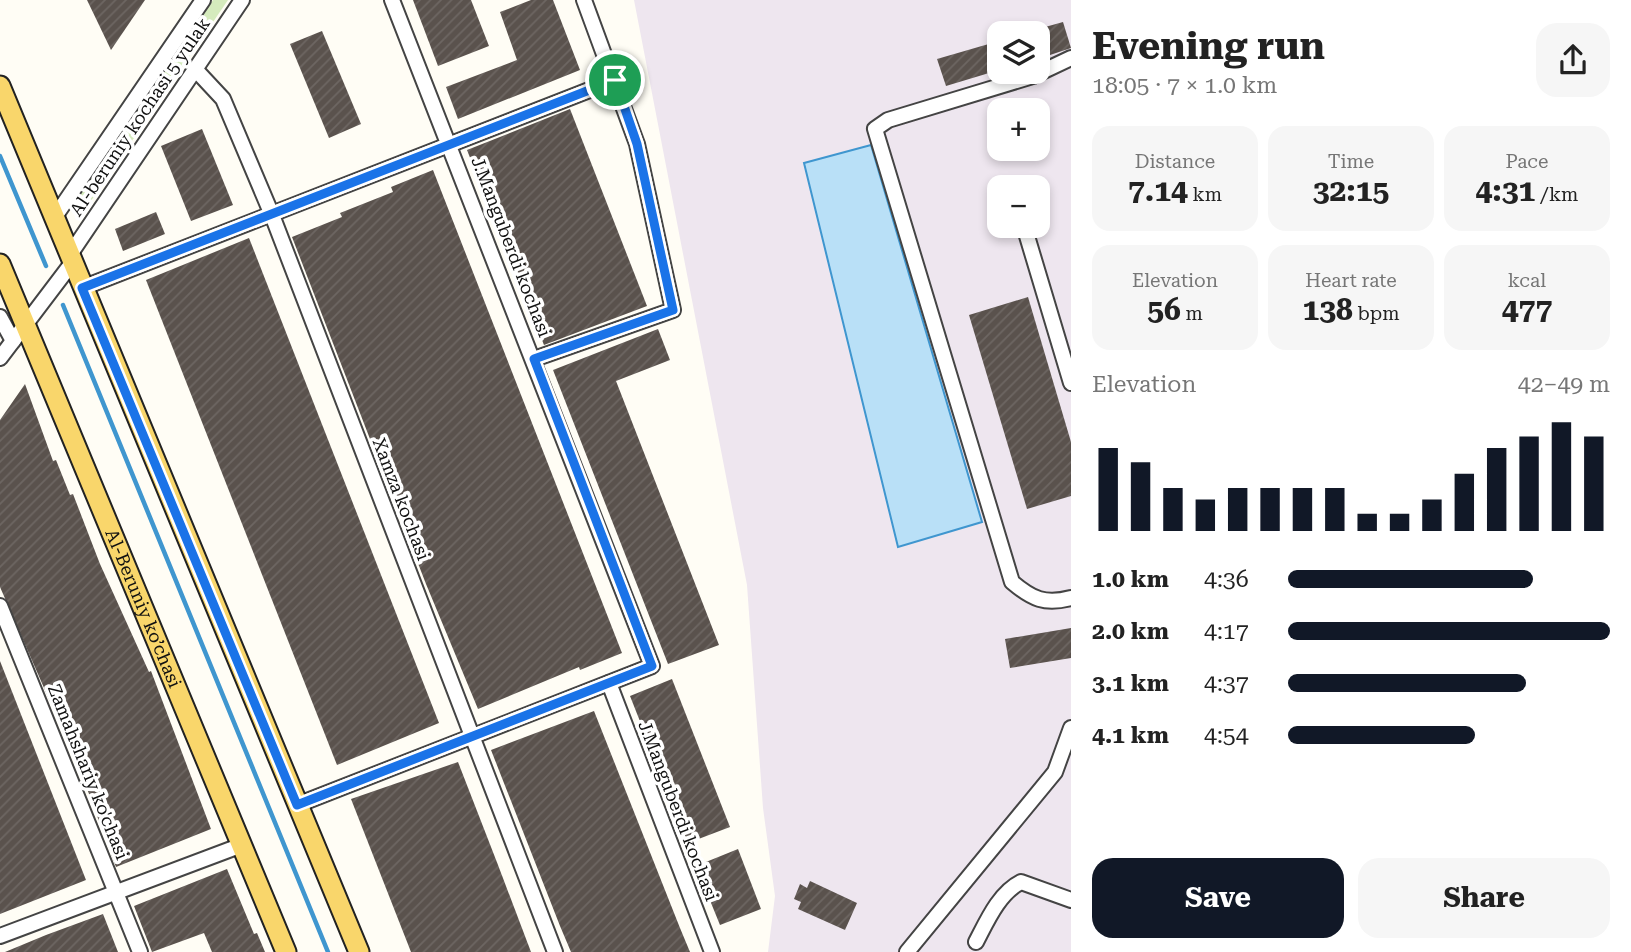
<!DOCTYPE html>
<meta charset="utf-8">
<style>
:root{--surface:#fff;--page:#f6f6f6;--text:#222;--muted:#767676;--accent:#111827}
body{margin:0;font-family:"Roboto Serif",serif;background:var(--page);color:var(--text);height:100vh;display:flex;flex-direction:column;font-size:26px;white-space:nowrap}
*{box-sizing:border-box;margin:0}
p{font-size:23px;color:var(--muted)}
.icon{flex:none;width:38px;height:38px;fill:none;stroke:currentColor;stroke-width:2;stroke-linecap:round;stroke-linejoin:round}
.map{position:relative;flex:1;overflow:hidden}
.drawer{display:flex;flex-direction:column;background:var(--surface);width:560px}
.drawer>*{flex:none}
.controls{position:absolute;left:987px;top:21px;display:grid;gap:14px}
.controls a{display:grid;place-items:center;width:63px;height:63px;border-radius:14px;background:var(--surface);box-shadow:0 4px 10px #0003;font-size:35px}
.pin{position:absolute;display:grid;place-items:center;width:60px;height:60px;color:#fff;margin:-30px;border:4px solid #fff;border-radius:50%;box-shadow:0 2px 7px #0007}
.round{display:grid;place-items:center;flex:none;width:74px;height:74px;border-radius:21px;background:var(--page)}
.summary{display:flex;align-items:center;justify-content:space-between;height:119px;padding:0 21px}
h1{font-size:38px;font-weight:700;line-height:52px}
.stats{display:grid;grid-template-columns:repeat(3,1fr);gap:10px;height:119px;padding:7px 21px}
.stats div{display:grid;align-content:center;border-radius:18px;background:var(--page);text-align:center}
.stats b{font-size:30px;font-weight:700}
.stats small{font-size:19px;font-weight:400}
.stats p{font-size:19px}
.chart{height:196px;padding:14px 21px}
.chart p{display:flex;justify-content:space-between}
.chart svg{width:100%;height:126px;margin-top:7px;stroke:var(--accent);stroke-width:6}
.cta{display:flex;gap:14px;margin-top:auto;padding:14px 21px}
.cta a{flex:1;height:80px;border-radius:21px;background:var(--accent);color:#fff;font-size:28px;font-weight:700;line-height:80px;text-align:center}
.cta a+a{background:var(--page);color:var(--text)}
ul{padding:0 21px;list-style:none;font-size:23px}
li{display:grid;grid-template-columns:112px 84px 1fr;align-items:center;height:52px}
li i{height:18px;border-radius:9px;background:var(--accent)}
main{display:flex;flex:1;min-height:0}
.map>svg:first-child{display:block}
.industrial{fill:#eee6ef;fill-rule:evenodd}
.grass{fill:#d5ebbd}
.water{fill:#b9e0f7;stroke:#3f96cf;stroke-width:2}
.lines{fill:none;stroke-linecap:round;stroke-linejoin:round}
.stream{stroke:#3f96cf;stroke-width:4.5}
.building{fill:url(#building-hatch)}
.minor-casing{stroke:#444;stroke-width:18}
.major-casing{stroke:#222;stroke-width:23}
.minor{stroke:#fff;stroke-width:14}
.major{stroke:#f9d66b;stroke-width:19}
.route-casing{stroke:#fff;stroke-width:14}
.route{stroke:#1a73e8;stroke-width:9}
.labels{text-anchor:middle;stroke-width:7;stroke-linejoin:round;paint-order:stroke}
.street-label{font-size:18px;fill:#111;stroke:#fff}
</style>
<main>
<div class="map">
<svg width="1071" height="952" viewBox="0 0 1071 952">
<defs>
<pattern id="building-hatch" width="6" height="6" patternUnits="userSpaceOnUse" patternTransform="scale(1.75)"><rect width="6" height="6" fill="#5a524d"/><path d="M-1 1l2-2M0 6l6-6M5 7l2-2" fill="none" stroke="#6d6662"/></pattern>
</defs>
<rect width="100%" height="100%" fill="#fffdf5"/>
<!-- industrial -->
<path class="industrial" d="M634 0H1071V952H768L775 896 763 808 747 585ZM999 33H1038V72H999ZM999 110H1038V149H999ZM999 187H1038V226H999Z"/>
<!-- grass -->
<polygon class="grass" points="213,0 228,0 82,214 73,205"/>
<!-- water -->
<polygon class="water" points="871,145 982,522 898,547 804,163"/>
<g class="lines">
<!-- stream -->
<g class="stream">
<polyline points="0,156 46,266"/>
<polyline points="63,305 328,952"/>
</g>
</g>
<!-- building -->
<g class="building">
<polygon points="87,0 145,0 111,50"/>
<polygon points="413,0 471,0 489,46 438,66"/>
<polygon points="531,0 553,0 580,70 458,119 446,87 517,60 500,12"/>
<polygon points="1063,22 1071,48 1038,59 1038,29"/>
<polygon points="322,31 361,124 329,138 290,44"/>
<polygon points="999,41 999,70 946,86 937,59"/>
<polygon points="570,109 647,306 544,345 467,150"/>
<polygon points="202,129 233,205 191,221 161,146"/>
<polygon points="433,170 622,653 580,670 579,667 478,709 426,584 292,237 342,217 340,213 393,192 391,187"/>
<polygon points="156,212 165,234 123,251 115,229"/>
<polygon points="249,238 439,723 337,765 146,280"/>
<polygon points="1028,297 1071,442 1071,496 1027,509 969,315"/>
<polygon points="658,329 670,360 616,381 719,645 668,664 553,370"/>
<polygon points="25,384 53,461 56,460 70,495 73,494 100,564 149,672 151,671 211,829 116,867 82,775 0,587 0,420"/>
<polygon points="1071,628 1071,658 1010,668 1005,639"/>
<polygon points="0,661 86,880 0,914"/>
<polygon points="672,679 730,827 688,843 630,696"/>
<polygon points="594,711 680,928 690,952 571,952 560,926 491,750"/>
<polygon points="458,762 498,865 531,952 411,952 351,799"/>
<polygon points="738,849 761,909 720,925 696,866"/>
<polygon points="227,869 254,934 257,933 265,952 212,952 204,933 152,952 134,906"/>
<polygon points="810,881 857,903 845,930 798,909 801,902 794,899 800,884 807,888"/>
<polygon points="103,914 118,952 5,952 46,935"/>
</g>
<g class="lines">
<!-- minor casing -->
<g class="minor-casing">
<g id="minor">
<path d="M1071 58 1033 76 888 120 875 129 1012 582C1032 599 1045 605 1071 598"/>
<polyline points="195,69 223,99 272,215 555,952"/>
<polyline points="54,218 203,0"/>
<polyline points="1024,226 1071,383"/>
<polyline points="69,256 242,0"/>
<polyline points="82,288 615,80"/>
<polyline points="0,317 13,341"/>
<polyline points="0,358 72,263"/>
<polyline points="534,359 673,310 637,144 584,0"/>
<polyline points="0,606 140,952"/>
<polyline points="609,683 712,952"/>
<polyline points="297,805 652,666 392,0"/>
<polyline points="0,936 242,845"/>
<path d="M976 942C987 921 999 893 1021 882L1071 900"/>
<polyline points="907,952 1055,772 1071,728"/>
</g>
</g>
<!-- major casing -->
<g class="major-casing">
<g id="major">
<polyline points="0,86 359,952"/>
<path id="s1" d="M0 264 286 952"/>
</g>
</g>
<!-- minor -->
<use href="#minor" class="minor"/>
<!-- major -->
<use href="#major" class="major"/>
</g>
<g class="lines">
<!-- route casing -->
<g class="route-casing">
<polygon id="route" points="615,80 637,144 673,310 534,359 652,666 297,805 82,288"/>
</g>
<!-- route -->
<use href="#route" class="route"/>
</g>
<g class="labels">
<!-- street labels -->
<g class="street-label">
<text transform="translate(140 117) rotate(-56)" y="6">Al-beruniy kochasi 5 yulak</text>
<text transform="translate(511 247) rotate(69)" y="6">J.Manguberdi kochasi</text>
<text transform="translate(401 499) rotate(69)" y="6">Xamza kochasi</text>
<text dy="6" stroke="none"><textPath href="#s1" startOffset="373">Al-Beruniy ko’chasi</textPath></text>
<text transform="translate(88 772) rotate(68)" y="6">Zamahshariy ko'chasi</text>
<text transform="translate(678 811) rotate(69)" y="6">J.Manguberdi kochasi</text>
</g>
</g>
</svg>
<div class="controls">
<a><svg class="icon" aria-label="layers" viewBox="0 0 24 24"><path d="M12 4l9 5-9 5-9-5zM3 14l9 5 9-5"/></svg></a>
<a>+</a>
<a>−</a>
</div>
<div class="pin" style="left:615px;top:80px;background:#1e9e55"><svg class="icon" aria-label="arrive" viewBox="0 0 24 24"><path d="M6 21V4h12l-3 4 3 4H6"/></svg></div>
</div>
<section class="drawer">
<div class="summary"><div><h1>Evening run</h1><p>18:05 · 7 × 1.0 km</p></div><a class="round"><svg class="icon" aria-label="share" viewBox="0 0 24 24"><path d="M12 15V3M7 8l5-5 5 5M5 13v7h14v-7"/></svg></a></div>
<div class="stats">
<div><p>Distance</p><b>7.14<small> km</small></b></div>
<div><p>Time</p><b>32:15</b></div>
<div><p>Pace</p><b>4:31<small> /km</small></b></div>
</div>
<div class="stats">
<div><p>Elevation</p><b>56<small> m</small></b></div>
<div><p>Heart rate</p><b>138<small> bpm</small></b></div>
<div><p>kcal</p><b>477</b></div>
</div>
<div class="chart"><p><span>Elevation</span>42–49 m</p>
<svg viewBox="0 0 160 44" preserveAspectRatio="none"><path d="M5 44V15M15 44V20M25 44V29M35 44V33M45 44V29M55 44V29M65 44V29M75 44V29M85 44V38M95 44V38M105 44V33M115 44V24M125 44V15M135 44V11M145 44V6M155 44V11"/></svg>
</div>
<ul>
<li><b>1.0 km</b>4:36<i style="width:76%"></i></li>
<li><b>2.0 km</b>4:17<i style="width:100%"></i></li>
<li><b>3.1 km</b>4:37<i style="width:74%"></i></li>
<li><b>4.1 km</b>4:54<i style="width:58%"></i></li>
</ul>
<div class="cta"><a>Save</a><a>Share</a></div>
</section>
</main>
